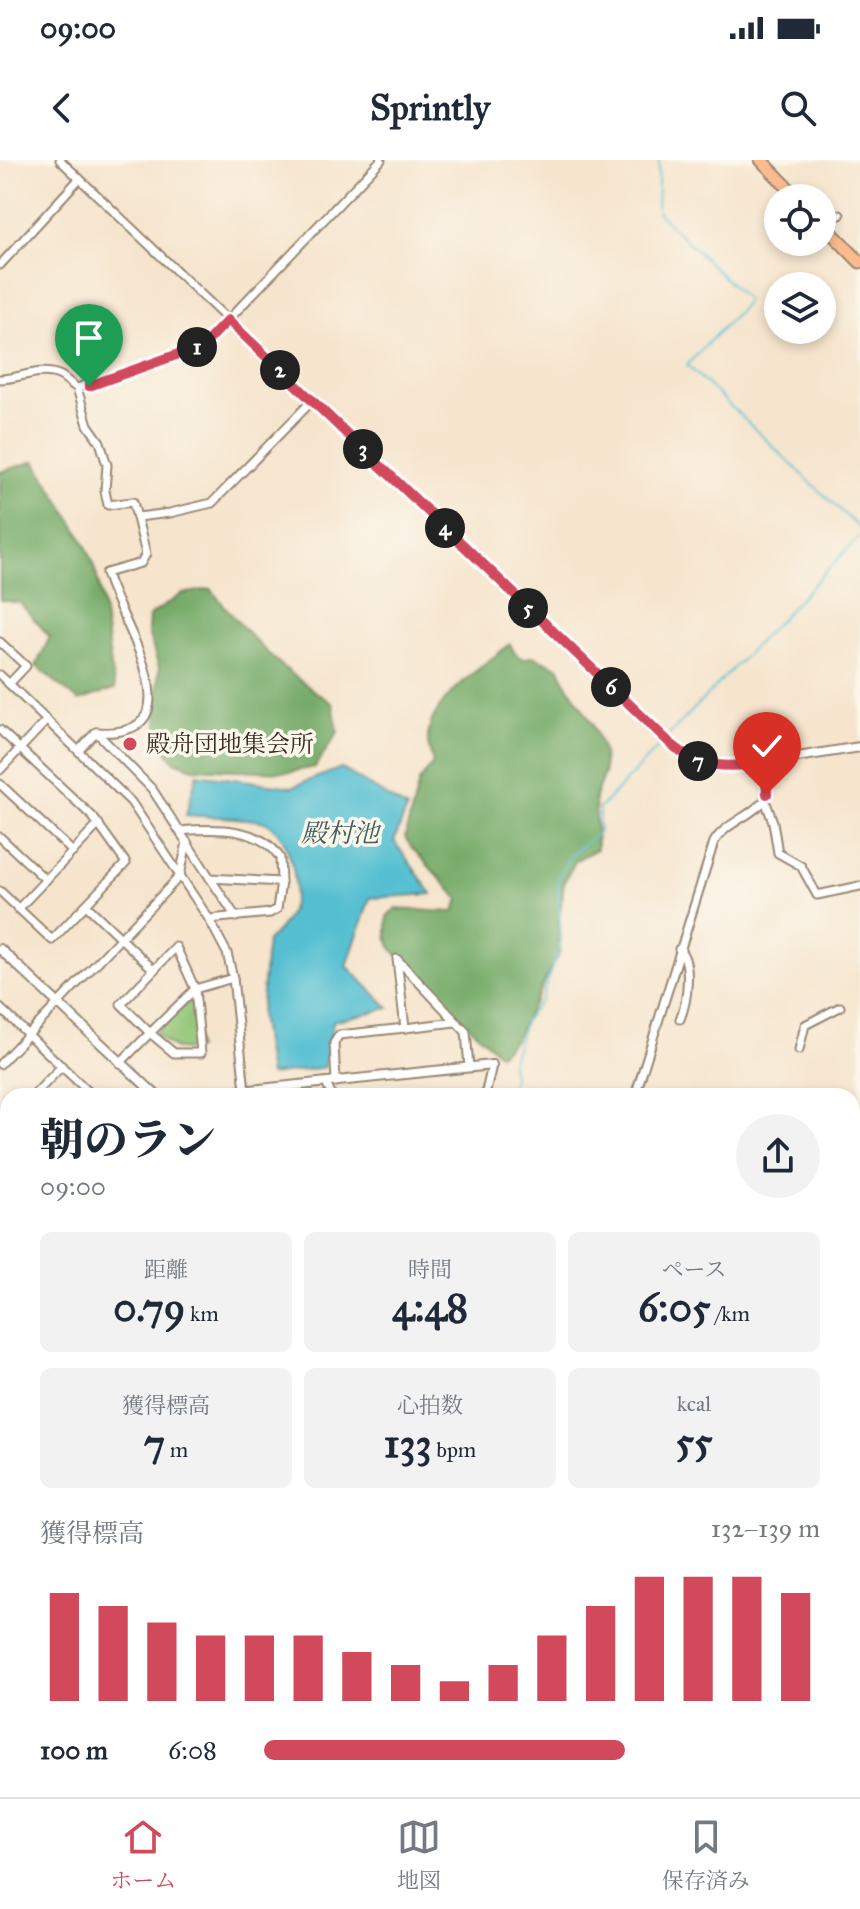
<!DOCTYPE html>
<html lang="ja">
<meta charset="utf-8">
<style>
:root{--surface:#fff;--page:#f2f2f3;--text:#1f2937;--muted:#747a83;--line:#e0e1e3;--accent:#d1495b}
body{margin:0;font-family:"IM FELL Great Primer","Noto Serif JP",serif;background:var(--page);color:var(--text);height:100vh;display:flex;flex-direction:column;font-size:30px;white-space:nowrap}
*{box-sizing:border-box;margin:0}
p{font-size:26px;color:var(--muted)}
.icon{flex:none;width:44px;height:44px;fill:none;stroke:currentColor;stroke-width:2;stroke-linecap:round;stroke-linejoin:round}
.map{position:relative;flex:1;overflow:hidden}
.details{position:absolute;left:0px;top:928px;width:860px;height:710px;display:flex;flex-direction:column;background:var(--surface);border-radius:24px 24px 0 0;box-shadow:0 4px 12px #0003}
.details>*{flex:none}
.controls{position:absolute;left:764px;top:24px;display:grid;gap:16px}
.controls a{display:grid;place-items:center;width:72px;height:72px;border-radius:50%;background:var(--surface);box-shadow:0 4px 12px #0003;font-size:40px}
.pin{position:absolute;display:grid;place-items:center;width:68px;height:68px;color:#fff;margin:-82px -34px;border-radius:50% 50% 50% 0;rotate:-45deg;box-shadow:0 0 8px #0007}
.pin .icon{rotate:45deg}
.km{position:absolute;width:40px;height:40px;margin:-20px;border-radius:50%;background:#222;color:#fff;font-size:22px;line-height:40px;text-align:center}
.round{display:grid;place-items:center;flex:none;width:84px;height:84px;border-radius:42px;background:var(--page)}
.overview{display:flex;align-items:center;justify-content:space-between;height:136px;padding:0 40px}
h1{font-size:44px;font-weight:800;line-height:60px}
.figures{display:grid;grid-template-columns:repeat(3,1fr);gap:12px;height:136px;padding:8px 40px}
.figures div{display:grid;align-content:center;border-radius:12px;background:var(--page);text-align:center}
.figures b{font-size:40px;font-weight:800}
.figures small{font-size:22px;font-weight:400}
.figures p{font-size:22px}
.chart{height:224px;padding:16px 40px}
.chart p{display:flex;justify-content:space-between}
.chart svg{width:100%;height:144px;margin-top:8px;stroke:var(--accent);stroke-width:6}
ul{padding:0 40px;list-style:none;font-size:26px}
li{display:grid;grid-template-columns:128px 96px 1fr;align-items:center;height:60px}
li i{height:20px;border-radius:10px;background:var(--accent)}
.status{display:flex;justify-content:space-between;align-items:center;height:56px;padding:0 40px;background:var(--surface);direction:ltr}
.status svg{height:22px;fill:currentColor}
header{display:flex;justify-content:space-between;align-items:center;height:104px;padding:0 40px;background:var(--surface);font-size:36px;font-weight:800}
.tabs{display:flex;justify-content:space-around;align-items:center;height:112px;border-top:2px solid var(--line);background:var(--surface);font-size:22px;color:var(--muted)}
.tabs a{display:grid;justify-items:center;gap:4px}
.tabs .active{color:var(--accent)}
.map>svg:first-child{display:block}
.green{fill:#92c576;stroke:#66784a;stroke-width:2}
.forest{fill:#75aa67;stroke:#586a42;stroke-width:2}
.water{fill:#55bfd1;stroke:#487478;stroke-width:2}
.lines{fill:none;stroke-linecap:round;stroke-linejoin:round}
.stream{stroke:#55bfd1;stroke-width:2}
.minor-casing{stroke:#988775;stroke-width:11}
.tertiary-casing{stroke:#988775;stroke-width:12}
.trunk-casing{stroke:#988775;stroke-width:15}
.minor{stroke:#fff;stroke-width:7}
.tertiary{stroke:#fff;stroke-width:8}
.trunk{stroke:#fbbb8c;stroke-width:11}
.route-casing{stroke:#fff;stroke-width:16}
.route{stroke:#d1495b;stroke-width:10}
.poi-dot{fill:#d1495b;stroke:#fbf7ec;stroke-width:3}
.labels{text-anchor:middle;stroke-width:7;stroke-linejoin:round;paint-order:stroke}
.poi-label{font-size:24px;fill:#3b2a1e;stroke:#fbf7ec;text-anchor:start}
.water-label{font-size:26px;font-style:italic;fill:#445e5d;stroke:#fbf7ec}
</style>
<div class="status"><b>09:00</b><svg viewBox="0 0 49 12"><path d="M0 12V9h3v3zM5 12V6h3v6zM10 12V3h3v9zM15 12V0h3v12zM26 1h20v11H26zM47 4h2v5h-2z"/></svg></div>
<header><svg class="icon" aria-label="back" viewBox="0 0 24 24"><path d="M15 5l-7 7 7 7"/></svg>Sprintly<svg class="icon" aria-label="search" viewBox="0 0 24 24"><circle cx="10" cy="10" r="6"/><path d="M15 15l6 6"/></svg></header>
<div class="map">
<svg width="860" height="1637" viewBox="0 0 860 1637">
<rect width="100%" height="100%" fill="#fbf7ec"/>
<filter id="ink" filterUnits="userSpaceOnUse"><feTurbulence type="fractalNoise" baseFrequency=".0125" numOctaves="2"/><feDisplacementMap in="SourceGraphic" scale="16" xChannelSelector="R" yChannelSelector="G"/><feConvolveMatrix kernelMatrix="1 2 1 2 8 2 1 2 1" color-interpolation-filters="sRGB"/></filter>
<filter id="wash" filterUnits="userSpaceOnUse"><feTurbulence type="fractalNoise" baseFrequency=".006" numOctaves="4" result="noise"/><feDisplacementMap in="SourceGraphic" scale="32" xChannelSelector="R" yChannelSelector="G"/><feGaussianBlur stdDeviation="1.8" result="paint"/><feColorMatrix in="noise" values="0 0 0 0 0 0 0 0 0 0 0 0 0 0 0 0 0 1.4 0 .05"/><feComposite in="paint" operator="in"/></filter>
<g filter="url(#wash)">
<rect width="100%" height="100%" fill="#f6e4cc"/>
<!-- green -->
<polygon class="green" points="192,839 197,888 196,890 175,889 156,875 156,872"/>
<!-- forest -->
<g class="forest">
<path d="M35 301C51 329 77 364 89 393 107 437 105 484 115 529L79 541 36 506 50 477 20 443 0 440V312Z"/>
<path d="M211 429C251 480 279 508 333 544L338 572 315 607 290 612 260 611 193 608 174 601 159 581 156 546 159 508 148 472 149 456 182 434Z"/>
<path d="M510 484 515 494 524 499 533 496 560 508 563 518 592 563 603 591 604 613 595 637 597 689 576 700 564 722 559 760 560 791 515 879 499 894 431 830 392 789 387 777V756L396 749 454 752 459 739 411 687 405 677 419 622 433 603C431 595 427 585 428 578 429 540 484 506 510 484Z"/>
<polygon points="860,1040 860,1151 852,1147 852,1047"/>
<polygon points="0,1056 8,1060 8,1267 0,1270"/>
<polygon points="852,1191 860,1191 860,1317 852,1312"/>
<polygon points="852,1393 860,1397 860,1505 852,1482"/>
<polygon points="0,1559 8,1568 8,1630 54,1630 57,1637 0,1637"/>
<polygon points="860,1599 860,1637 846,1637 848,1630 852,1630 852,1618"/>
<polygon points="111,1630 138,1630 151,1637 105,1637"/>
<polygon points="500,1630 767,1630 765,1637 506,1637"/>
</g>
<!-- water -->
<g class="water">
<path d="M341 608 407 649 394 681 432 734 370 738 347 806 389 848 333 861 325 907 269 915 260 855 267 781C294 759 301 731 290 698 286 683 281 672 267 663 255 657 203 657 186 655L197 614 292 627Z"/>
<polygon points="400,1630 466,1630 469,1637 398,1637"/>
</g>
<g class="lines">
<!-- stream -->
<g class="stream">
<polyline points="659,0 657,52 746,139 745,144 687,205 860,369"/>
<polyline points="668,576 860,376"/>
<polyline points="507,936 513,918 511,903 525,860 540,841 561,782 558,718 570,695 599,672 599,649 664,581"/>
<polyline points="766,1637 769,1630"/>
</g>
</g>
</g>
<g filter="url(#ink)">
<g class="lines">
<!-- minor casing -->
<g class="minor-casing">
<g id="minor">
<polyline points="60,0 228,160"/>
<polyline points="822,60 840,55"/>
<polyline points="0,105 79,19"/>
<path d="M0 219C20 219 41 206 61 216 67 220 72 225 77 228L88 265 100 282 107 305 105 331 108 345 133 342 146 394 141 403 106 413C117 457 205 580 96 572L79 590"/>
<polyline points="77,228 204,185 381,0"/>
<polyline points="138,357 170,353 212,343 312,241"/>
<polyline points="0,482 26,506 9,524"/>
<polyline points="0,515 131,642 209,759 227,793 233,818 245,930"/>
<polyline points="0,570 93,657 126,703 52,780 0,731"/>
<polyline points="96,572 152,629 210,718 281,722"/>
<polyline points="765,603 765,640 773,662 778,693 801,706 817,735 860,726"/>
<polyline points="0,610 47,560"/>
<polyline points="0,624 73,692"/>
<path d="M180 671C213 668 261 666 280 698L281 722 277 749 270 753 209 759"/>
<polyline points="0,677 46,720"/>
<polyline points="210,718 236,757"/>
<polyline points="86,745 154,810"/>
<polyline points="18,749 99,664"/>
<path d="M679 789C693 802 687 843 680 859"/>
<polyline points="195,829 150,873 121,844 176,787 195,829 233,818"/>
<polyline points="0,848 93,936"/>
<polyline points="405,868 455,862"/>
<polyline points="799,890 805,865 840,847"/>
<polyline points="120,903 150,873 174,893 201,893 195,829"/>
<polyline points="0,904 180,716 187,682"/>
<polyline points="336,922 334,883 339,875 405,868 397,799 466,872 469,907"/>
<polyline points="326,923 332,936"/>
<polyline points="33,936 62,906"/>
<polyline points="485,936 492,905"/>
<path d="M635 936 714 682C725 663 749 658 765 640"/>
<polyline points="0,970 8,962"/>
<polyline points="8,1026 0,1034 8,1042"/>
<polyline points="0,1317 8,1319"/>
</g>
</g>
<!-- tertiary casing -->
<g class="tertiary-casing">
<g id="tertiary">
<polyline points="228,160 679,591 706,604 734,607 860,587"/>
<polyline points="0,789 157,936"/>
<polyline points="193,936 492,905"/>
</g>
</g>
<!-- trunk casing -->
<g class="trunk-casing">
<g id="trunk">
<polyline points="761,0 798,38"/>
<polyline points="822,63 860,102"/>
</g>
</g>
<!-- minor -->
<use href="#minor" class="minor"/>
<!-- tertiary -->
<use href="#tertiary" class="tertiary"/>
<!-- trunk -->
<use href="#trunk" class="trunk"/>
</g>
</g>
<g class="lines" filter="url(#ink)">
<!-- route casing -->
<g class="route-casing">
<path id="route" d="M89 226 204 185 228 160 671 584C700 609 729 608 765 603L767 634"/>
</g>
<!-- route -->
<use href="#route" class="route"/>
</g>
<!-- markers -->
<circle class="poi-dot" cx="130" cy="584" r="8"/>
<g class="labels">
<!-- poi labels -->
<g class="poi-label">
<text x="146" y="592">殿舟団地集会所</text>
</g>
<!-- water labels -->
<g class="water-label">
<text x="340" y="682">殿村池</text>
</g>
</g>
</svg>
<div class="controls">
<a><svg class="icon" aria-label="locate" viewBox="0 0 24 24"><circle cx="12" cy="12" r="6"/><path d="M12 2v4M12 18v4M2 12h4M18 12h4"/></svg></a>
<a><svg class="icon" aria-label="layers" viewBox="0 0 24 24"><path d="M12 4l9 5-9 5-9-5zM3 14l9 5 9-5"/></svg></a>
</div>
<div class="pin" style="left:89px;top:226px;background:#1e9e55"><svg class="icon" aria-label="arrive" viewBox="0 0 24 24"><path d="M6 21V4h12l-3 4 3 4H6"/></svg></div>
<div class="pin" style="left:767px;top:634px;background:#d93025"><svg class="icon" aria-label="check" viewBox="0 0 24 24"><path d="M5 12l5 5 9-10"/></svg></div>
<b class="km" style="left:197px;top:187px">1</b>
<b class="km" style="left:280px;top:210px">2</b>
<b class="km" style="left:363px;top:289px">3</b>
<b class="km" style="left:445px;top:368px">4</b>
<b class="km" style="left:528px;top:448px">5</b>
<b class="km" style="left:611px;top:527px">6</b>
<b class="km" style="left:698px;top:601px">7</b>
<section class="details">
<div class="overview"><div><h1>朝のラン</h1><p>09:00</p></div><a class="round"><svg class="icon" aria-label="share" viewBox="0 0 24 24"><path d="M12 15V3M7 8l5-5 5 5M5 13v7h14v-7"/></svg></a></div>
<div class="figures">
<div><p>距離</p><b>0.79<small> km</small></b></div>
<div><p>時間</p><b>4:48</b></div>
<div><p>ペース</p><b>6:05<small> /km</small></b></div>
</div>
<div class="figures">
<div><p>獲得標高</p><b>7<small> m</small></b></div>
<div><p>心拍数</p><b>133<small> bpm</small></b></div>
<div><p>kcal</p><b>55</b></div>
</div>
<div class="chart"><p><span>獲得標高</span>132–139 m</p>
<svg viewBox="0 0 160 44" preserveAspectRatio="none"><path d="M5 44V11M15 44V15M25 44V20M35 44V24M45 44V24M55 44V24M65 44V29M75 44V33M85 44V38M95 44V33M105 44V24M115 44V15M125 44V6M135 44V6M145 44V6M155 44V11"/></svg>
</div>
<ul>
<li><b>100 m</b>6:08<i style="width:65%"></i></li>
</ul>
</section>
</div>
<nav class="tabs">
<a class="active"><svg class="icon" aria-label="home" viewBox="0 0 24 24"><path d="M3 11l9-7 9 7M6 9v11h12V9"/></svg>ホーム</a>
<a><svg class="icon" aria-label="map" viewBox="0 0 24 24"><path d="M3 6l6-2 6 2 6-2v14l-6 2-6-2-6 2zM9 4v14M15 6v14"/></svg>地図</a>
<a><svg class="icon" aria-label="saved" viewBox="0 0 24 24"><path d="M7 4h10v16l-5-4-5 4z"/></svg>保存済み</a>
</nav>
